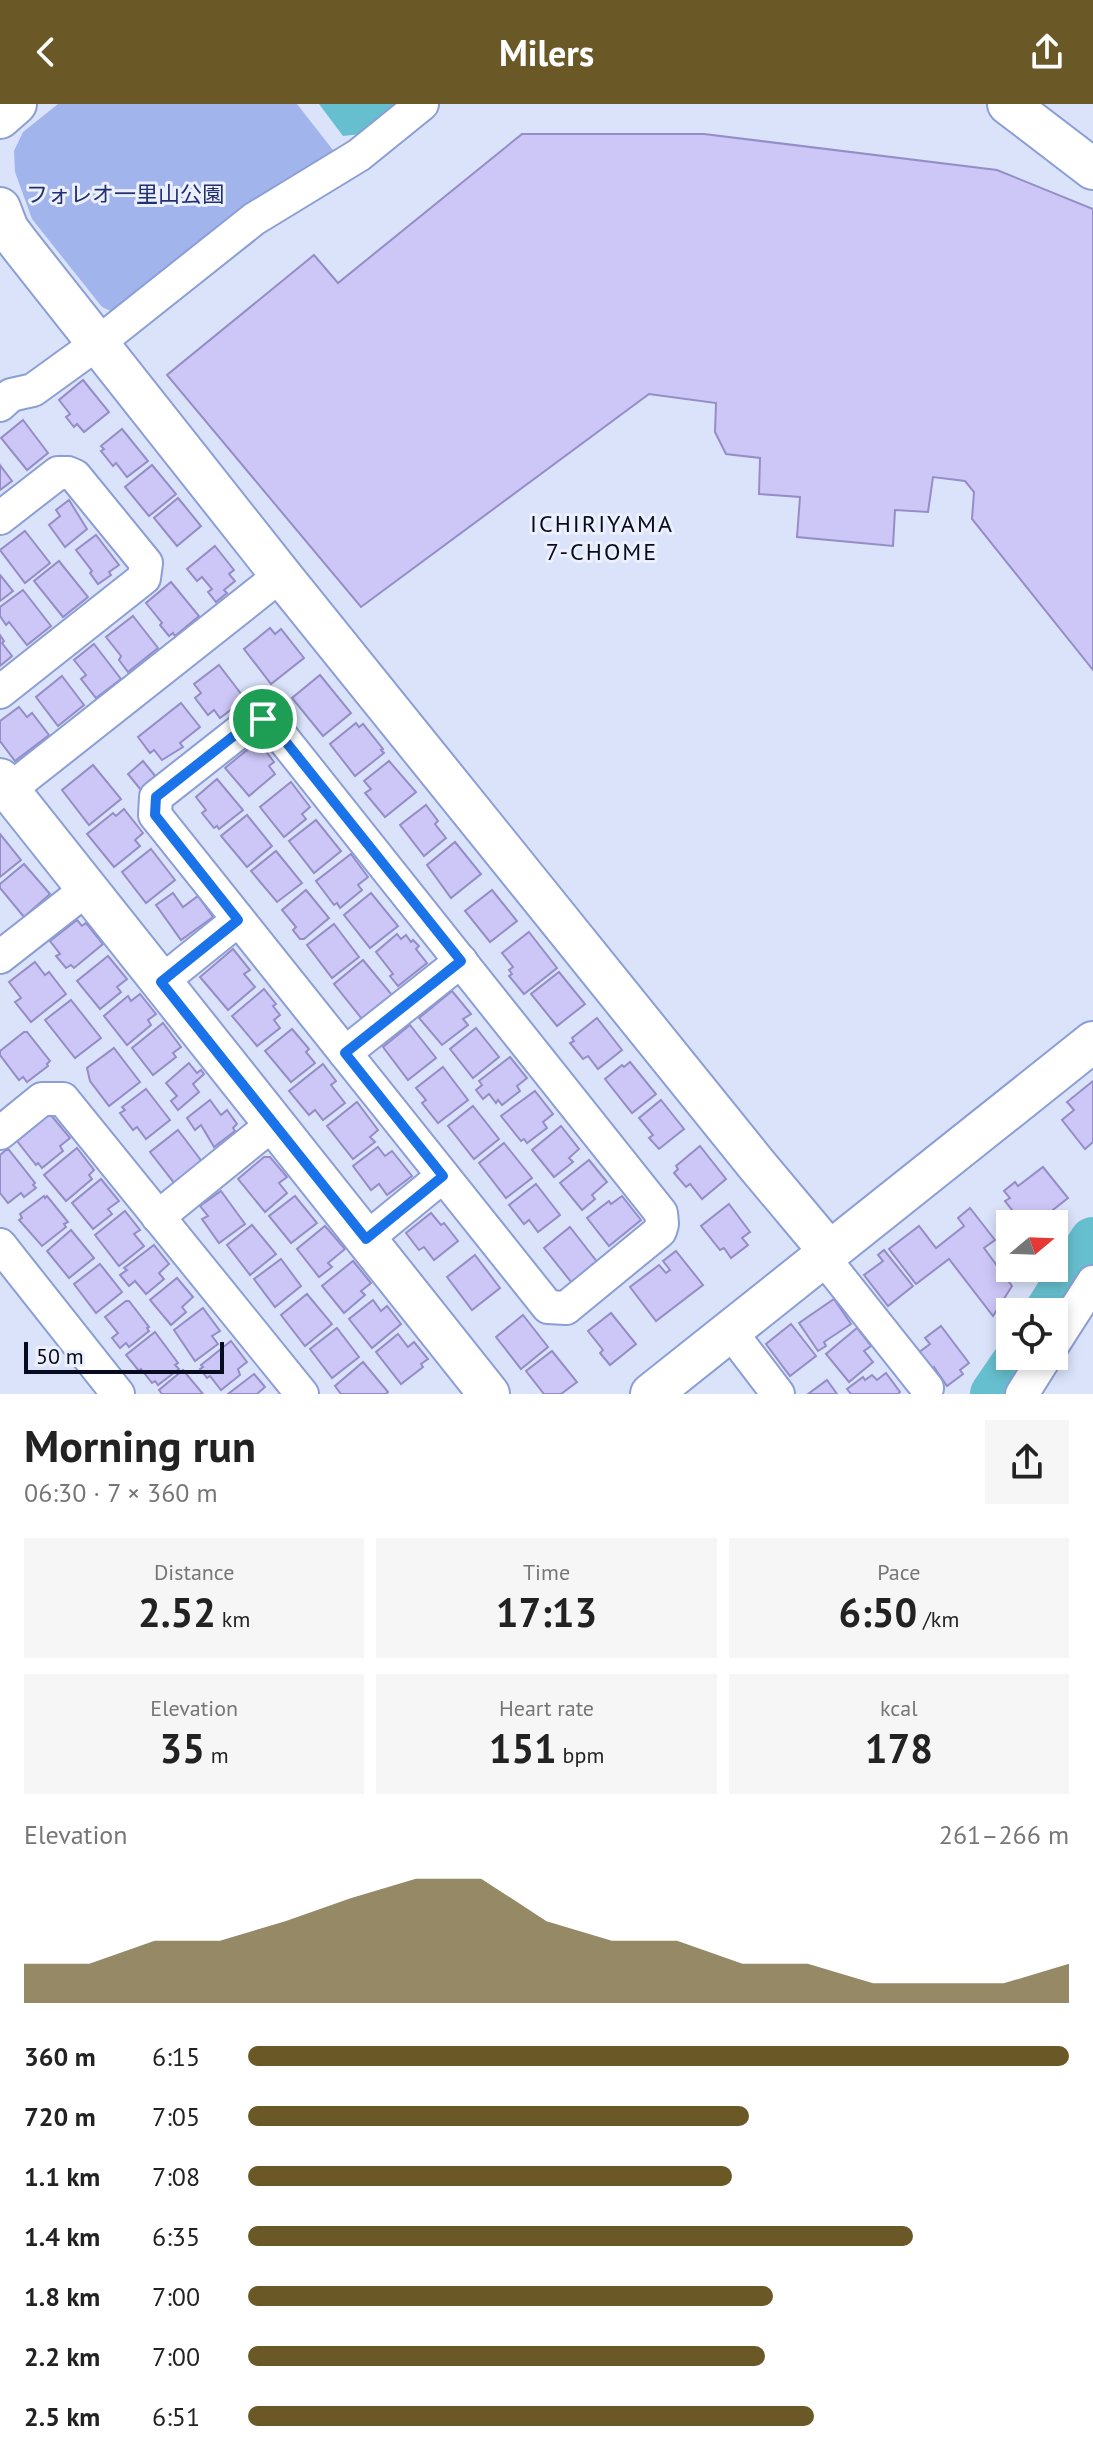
<!DOCTYPE html>
<meta charset="utf-8">
<style>
:root{--surface:#fff;--page:#f6f6f6;--text:#222;--muted:#767676;--accent:#6a5826}
body{margin:0;font-family:"PT Sans","Noto Sans JP",sans-serif;background:var(--page);color:var(--text);height:100vh;display:flex;flex-direction:column;font-size:30px;white-space:nowrap}
*{box-sizing:border-box;margin:0}
p{font-size:26px;color:var(--muted)}
.icon{flex:none;width:44px;height:44px;fill:none;stroke:currentColor;stroke-width:2;stroke-linecap:round;stroke-linejoin:round}
.map{position:relative;height:1290px;overflow:hidden}
.side{display:flex;flex-direction:column;background:var(--surface);flex:1}
.side>*{flex:none}
.needle{width:52px;rotate:71deg}
.fabs{position:absolute;left:996px;top:1106px;display:grid;gap:16px}
.fabs a{display:grid;place-items:center;width:72px;height:72px;border-radius:0px;background:var(--surface);box-shadow:0 4px 12px #0003;font-size:40px}
.scale{position:absolute;left:24px;bottom:20px;width:200px;box-sizing:border-box;padding-left:8px;border:4px solid #070b1f;border-top:0;font-size:22px;line-height:28px;white-space:nowrap;color:#070b1f;-webkit-text-stroke:6px #ecf0fc;paint-order:stroke}
.pin{position:absolute;display:grid;place-items:center;width:68px;height:68px;color:#fff;margin:-34px;border:4px solid #fff;border-radius:50%;box-shadow:0 2px 8px #0007}
.round{display:grid;place-items:center;flex:none;width:84px;height:84px;border-radius:0px;background:var(--page)}
.headline{display:flex;align-items:center;justify-content:space-between;height:136px;padding:0 24px}
h1{font-size:44px;font-weight:700;line-height:60px}
.stats{display:grid;grid-template-columns:repeat(3,1fr);gap:12px;height:136px;padding:8px 24px}
.stats div{display:grid;align-content:center;border-radius:0px;background:var(--page);text-align:center}
.stats b{font-size:40px;font-weight:700}
.stats small{font-size:22px;font-weight:400}
.stats p{font-size:22px}
.chart{height:224px;padding:16px 24px}
.chart p{display:flex;justify-content:space-between}
.chart svg{width:100%;height:144px;margin-top:8px;fill:var(--accent);opacity:.7}
ul{padding:0 24px;list-style:none;font-size:26px}
li{display:grid;grid-template-columns:128px 96px 1fr;align-items:center;height:60px}
li i{height:20px;border-radius:10px;background:var(--accent)}
header{display:flex;justify-content:space-between;align-items:center;height:104px;padding:0 24px;background:var(--accent);color:#fff;font-size:36px;font-weight:700}
.map>svg:first-child{display:block}
.green{fill:#a1b4ec}
.water{fill:#66bfce}
.lines{fill:none;stroke-linecap:round;stroke-linejoin:round}
.river{stroke:#66bfce;stroke-width:48}
.building{fill:#ccc7f7;stroke:#948dc6;stroke-width:2}
.minor-casing{stroke:#8b9ed5;stroke-width:36}
.tertiary-casing{stroke:#8b9ed5;stroke-width:44}
.minor{stroke:#fff;stroke-width:32}
.tertiary{stroke:#fff;stroke-width:40}
.route-casing{stroke:#fff;stroke-width:16}
.route{stroke:#1a73e8;stroke-width:10}
.labels{text-anchor:middle;stroke-width:6;stroke-linejoin:round;paint-order:stroke}
.park-label{font-size:22px;fill:#212f73;stroke:#ecf0fc}
.neighbourhood-label{font-size:24px;letter-spacing:2px;fill:#070b1f;stroke:#ecf0fc}
</style>
<header><svg class="icon" aria-label="back" viewBox="0 0 24 24"><path d="M15 5l-7 7 7 7"/></svg>Milers<svg class="icon" aria-label="share" viewBox="0 0 24 24"><path d="M12 15V3M7 8l5-5 5 5M5 13v7h14v-7"/></svg></header>
<div class="map">
<svg width="1093" height="1290" viewBox="0 0 1093 1290">
<rect width="100%" height="100%" fill="#dae3fa"/>
<!-- green -->
<polygon class="green" points="58,0 297,0 340,55 115,209 102,203 32,115 15,68 14,47 23,28"/>
<!-- water -->
<polygon class="water" points="319,0 400,0 361,30 343,32"/>
<g class="lines">
<!-- river -->
<g class="river">
<polyline points="1048,1208 1093,1137"/>
<polyline points="994,1290 1020,1252"/>
</g>
</g>
<!-- building -->
<g class="building">
<polygon points="522,30 704,30 997,66 1093,105 1093,566 972,415 974,388 965,377 933,373 928,408 895,406 893,442 797,433 800,393 759,390 760,354 726,350 715,328 716,299 649,290 361,503 167,271 314,151 338,179"/>
<polygon points="83,276 109,308 84,328 77,320 74,323 66,313 70,310 59,296"/>
<polygon points="23,316 48,349 27,366 1,334"/>
<polygon points="122,325 148,357 127,373 116,359 113,362 101,347 104,345 101,342"/>
<polygon points="0,361 12,377 0,386"/>
<polygon points="152,361 176,390 149,412 125,383"/>
<polygon points="178,394 201,422 177,442 154,414"/>
<polygon points="69,396 87,425 65,443 49,421 60,412 56,406"/>
<polygon points="25,427 50,459 25,479 0,446"/>
<polygon points="96,431 119,461 109,468 111,471 98,480 90,469 92,467 76,446"/>
<polygon points="215,442 234,466 229,470 235,477 224,486 227,489 216,498 208,488 212,485 202,473 197,477 187,465"/>
<polygon points="59,457 88,493 63,513 34,477"/>
<polygon points="0,471 13,487 0,497"/>
<polygon points="171,478 199,512 175,532 173,529 169,532 160,521 162,519 146,499"/>
<polygon points="23,486 51,522 27,541 9,518 6,521 0,512 0,503"/>
<polygon points="133,512 158,544 128,568 119,556 121,552 106,533"/>
<polygon points="270,524 275,530 281,525 304,554 271,580 244,545"/>
<polygon points="0,531 4,537 2,539 12,552 0,562"/>
<polygon points="94,540 121,575 96,594 81,575 86,571 74,556"/>
<polygon points="219,561 245,595 220,614 214,606 208,611 195,594 201,589 194,580"/>
<polygon points="320,571 351,609 323,632 292,594"/>
<polygon points="62,572 84,601 58,622 36,593"/>
<polygon points="181,599 200,623 180,639 183,643 162,656 154,646 150,649 138,633"/>
<polygon points="19,603 27,613 32,609 49,631 15,657 0,637 0,617"/>
<polygon points="356,619 359,623 363,620 383,645 381,646 384,649 355,672 330,640"/>
<polygon points="258,637 274,658 269,662 275,670 249,692 225,664"/>
<polygon points="143,657 156,673 141,686 128,670"/>
<polygon points="389,657 416,688 385,713 365,689 371,685 364,677"/>
<polygon points="93,661 121,695 89,721 62,686"/>
<polygon points="217,675 243,706 219,725 217,722 214,724 202,709 206,706 196,693"/>
<polygon points="291,678 310,703 302,710 306,715 284,733 260,703"/>
<polygon points="426,701 438,717 435,720 446,734 424,752 400,721"/>
<polygon points="124,705 143,729 135,736 140,742 114,763 87,730 113,709 116,712"/>
<polygon points="247,711 272,742 247,763 221,732"/>
<polygon points="316,716 341,747 314,769 289,737"/>
<polygon points="0,730 21,756 0,773"/>
<polygon points="455,738 481,770 451,794 427,761"/>
<polygon points="151,745 175,776 146,799 122,768"/>
<polygon points="276,747 302,779 277,798 251,767"/>
<polygon points="351,750 368,773 358,781 362,786 340,804 337,799 334,801 316,777"/>
<polygon points="24,760 50,790 24,813 0,784 0,780"/>
<polygon points="306,786 329,814 304,835 300,835 293,826 296,823 282,806"/>
<polygon points="492,786 517,817 490,838 465,807"/>
<polygon points="173,789 183,803 198,792 213,813 181,836 156,801"/>
<polygon points="371,789 398,822 370,844 344,811"/>
<polygon points="77,816 82,822 86,819 103,840 74,864 71,861 66,864 56,852 60,850 50,837"/>
<polygon points="334,820 359,853 332,874 307,841"/>
<polygon points="529,828 557,864 524,890 509,872 512,870 509,866 513,863 502,849"/>
<polygon points="397,830 401,835 406,831 411,838 413,836 419,842 416,845 427,859 398,882 390,872 393,870 376,848"/>
<polygon points="233,845 250,866 244,870 255,883 228,906 200,873"/>
<polygon points="108,852 127,875 117,883 121,888 100,905 77,877"/>
<polygon points="363,856 392,891 362,915 334,880"/>
<polygon points="35,858 45,871 49,868 66,890 31,918 15,898 21,894 9,878"/>
<polygon points="559,868 585,900 557,922 531,890"/>
<polygon points="264,885 276,900 273,902 280,911 274,916 280,924 257,942 232,912"/>
<polygon points="452,887 471,910 463,915 468,921 442,941 419,914"/>
<polygon points="140,890 156,910 148,916 151,921 127,941 104,912 128,892 131,897"/>
<polygon points="71,896 101,934 75,954 45,916"/>
<polygon points="597,914 622,946 598,965 588,952 583,955 570,939 574,937 572,934"/>
<polygon points="163,919 181,943 173,949 176,953 153,971 132,944"/>
<polygon points="410,921 436,954 408,976 383,943"/>
<polygon points="476,924 499,953 473,974 450,945"/>
<polygon points="292,925 309,945 306,948 315,959 291,978 265,947"/>
<polygon points="24,928 27,928 50,957 47,960 48,962 27,978 23,973 19,976 0,951 0,947"/>
<polygon points="114,944 140,978 109,1002 90,977 87,964"/>
<polygon points="510,953 527,974 517,982 520,987 502,1001 498,996 496,999 489,990 483,995 476,986 482,981 479,977"/>
<polygon points="630,958 656,990 632,1009 605,975 622,961 624,963"/>
<polygon points="189,959 197,969 201,966 204,970 193,980 199,988 178,1006 171,997 177,992 166,979"/>
<polygon points="323,960 336,977 331,981 345,999 323,1016 315,1006 309,1011 289,987"/>
<polygon points="443,963 468,996 438,1019 422,999 426,996 416,984"/>
<polygon points="1093,977 1093,1038 1085,1045 1062,1016 1074,1006 1067,998"/>
<polygon points="146,985 170,1016 146,1035 137,1023 133,1026 120,1009 125,1006 122,1003"/>
<polygon points="535,987 553,1010 543,1018 547,1024 527,1039 524,1035 521,1037 501,1012"/>
<polygon points="210,996 221,1011 227,1006 237,1020 233,1024 235,1027 214,1043 201,1021 195,1026 187,1014"/>
<polygon points="661,996 684,1025 659,1045 649,1034 653,1031 639,1014"/>
<polygon points="357,998 378,1026 370,1033 375,1038 353,1055 327,1022"/>
<polygon points="473,1002 499,1035 474,1055 448,1022"/>
<polygon points="50,1010 70,1034 60,1042 63,1047 42,1064 38,1059 36,1061 17,1037"/>
<polygon points="561,1022 579,1045 569,1054 573,1058 554,1073 532,1046"/>
<polygon points="178,1026 203,1059 175,1080 150,1048"/>
<polygon points="504,1039 532,1074 506,1094 479,1059"/>
<polygon points="700,1042 726,1075 702,1095 690,1080 686,1083 674,1069 678,1065 676,1062"/>
<polygon points="378,1043 385,1052 392,1047 412,1072 387,1091 379,1080 371,1086 353,1062"/>
<polygon points="77,1044 94,1066 89,1071 92,1075 66,1097 44,1071"/>
<polygon points="6,1046 9,1046 35,1079 33,1081 36,1084 24,1093 21,1089 8,1099 0,1089 0,1051"/>
<polygon points="264,1053 270,1053 287,1073 279,1079 287,1089 265,1108 238,1075"/>
<polygon points="589,1056 607,1078 592,1091 595,1095 582,1106 560,1079"/>
<polygon points="1043,1063 1068,1094 1035,1120 1023,1120 1005,1097 1010,1094 1004,1087 1015,1078 1018,1082"/>
<polygon points="101,1075 119,1097 108,1105 112,1110 93,1125 72,1099"/>
<polygon points="536,1080 560,1111 538,1128 529,1116 524,1120 509,1101"/>
<polygon points="221,1087 245,1120 219,1139 202,1115 208,1112 200,1102"/>
<polygon points="44,1092 45,1094 47,1092 68,1118 64,1120 66,1123 42,1142 19,1116 22,1114 20,1110"/>
<polygon points="295,1092 317,1119 291,1139 269,1112"/>
<polygon points="622,1092 641,1116 609,1142 587,1114 609,1097 611,1100"/>
<polygon points="729,1100 750,1128 742,1134 748,1141 731,1154 724,1144 720,1146 701,1122"/>
<polygon points="970,1104 995,1136 984,1144 1012,1182 993,1212 949,1155 916,1180 889,1145 919,1122 936,1144 964,1122 958,1114"/>
<polygon points="125,1107 140,1126 134,1130 144,1142 119,1162 95,1131"/>
<polygon points="431,1109 441,1121 444,1119 458,1137 434,1156 424,1143 419,1146 406,1129"/>
<polygon points="252,1121 276,1150 250,1171 227,1141"/>
<polygon points="325,1122 345,1145 328,1159 332,1163 319,1173 297,1145"/>
<polygon points="570,1123 598,1159 572,1179 544,1144"/>
<polygon points="71,1126 94,1154 69,1174 47,1147"/>
<polygon points="154,1141 169,1160 159,1169 164,1175 146,1190 135,1177 129,1182 120,1171 127,1166 124,1164"/>
<polygon points="884,1146 913,1182 888,1202 864,1171 883,1157 878,1151"/>
<polygon points="676,1147 703,1181 656,1217 630,1183 659,1161 666,1169 670,1166 663,1157"/>
<polygon points="475,1151 500,1184 472,1206 447,1173"/>
<polygon points="281,1155 301,1182 275,1203 254,1175"/>
<polygon points="353,1157 371,1179 361,1187 365,1191 344,1209 322,1182"/>
<polygon points="100,1160 122,1188 96,1209 74,1180"/>
<polygon points="177,1174 193,1193 182,1203 186,1208 171,1221 150,1196"/>
<polygon points="307,1190 332,1220 305,1242 281,1211"/>
<polygon points="834,1195 851,1220 824,1238 826,1242 818,1247 799,1219"/>
<polygon points="373,1196 381,1207 387,1202 401,1220 372,1244 349,1215"/>
<polygon points="126,1197 129,1197 149,1223 147,1224 149,1227 129,1243 126,1239 120,1244 112,1234 118,1229 105,1213"/>
<polygon points="203,1204 220,1227 212,1232 218,1240 195,1257 174,1226"/>
<polygon points="611,1209 636,1240 610,1261 600,1249 603,1246 588,1227"/>
<polygon points="523,1211 548,1243 521,1265 496,1233"/>
<polygon points="791,1220 816,1252 790,1272 766,1240"/>
<polygon points="941,1222 969,1259 960,1266 963,1270 947,1282 934,1263 931,1266 918,1249 930,1240 925,1234"/>
<polygon points="337,1224 359,1253 332,1274 310,1245"/>
<polygon points="857,1224 871,1242 864,1247 873,1258 849,1278 826,1250"/>
<polygon points="155,1228 178,1259 175,1261 179,1265 158,1281 155,1277 152,1279 141,1265 139,1267 126,1251"/>
<polygon points="398,1230 408,1243 414,1238 428,1255 421,1260 423,1263 401,1280 376,1248"/>
<polygon points="231,1237 247,1258 238,1265 240,1271 221,1286 210,1272 207,1274 200,1265 203,1263 201,1261"/>
<polygon points="552,1247 577,1278 561,1290 544,1290 526,1267"/>
<polygon points="363,1258 388,1288 386,1290 341,1290 335,1282"/>
<polygon points="183,1266 203,1290 162,1290 159,1286"/>
<polygon points="886,1269 900,1288 898,1290 851,1290 847,1285 863,1273 865,1276 872,1271 877,1276"/>
<polygon points="254,1270 265,1283 257,1290 228,1290"/>
<polygon points="827,1276 837,1290 808,1290"/>
</g>
<g class="lines">
<!-- minor casing -->
<g class="minor-casing">
<g id="minor">
<polyline points="0,301 11,291 33,286 98,239 254,115 359,51 422,0"/>
<polyline points="0,414 58,369 68,369 75,372 146,459 144,474 0,588"/>
<polygon points="263,615 270,618 661,1109 662,1120 660,1127 566,1204 548,1203 155,711 156,693 254,616"/>
<polyline points="9,686 281,471"/>
<polyline points="0,853 87,785"/>
<polyline points="161,878 238,816"/>
<polyline points="345,949 461,857"/>
<polyline points="0,1029 42,995 63,995 302,1290"/>
<polyline points="158,1113 274,1019"/>
<polyline points="366,1135 443,1072"/>
<polyline points="0,1141 118,1290"/>
<polyline points="823,1153 927,1284"/>
<polyline points="730,1227 778,1290"/>
<polyline points="1054,1239 1093,1178"/>
<polyline points="1022,1290 1046,1252"/>
</g>
</g>
<!-- tertiary casing -->
<g class="tertiary-casing">
<g id="tertiary">
<polyline points="1008,0 1093,65"/>
<polyline points="0,14 16,0"/>
<polyline points="0,104 8,125 20,141 281,471 756,1060 829,1147"/>
<polyline points="0,675 489,1290"/>
<polyline points="651,1290 1093,938"/>
</g>
</g>
<!-- minor -->
<use href="#minor" class="minor"/>
<!-- tertiary -->
<use href="#tertiary" class="tertiary"/>
</g>
<g class="lines">
<!-- route casing -->
<g class="route-casing">
<polygon id="route" points="263,615 270,618 461,857 345,949 443,1072 366,1135 161,878 238,816 155,711 156,693 254,616"/>
</g>
<!-- route -->
<use href="#route" class="route"/>
</g>
<g class="labels">
<!-- park labels -->
<g class="park-label">
<text x="125" y="98">フォレオ一里山公園</text>
</g>
<!-- neighbourhood labels -->
<g class="neighbourhood-label">
<text x="602" y="428">ICHIRIYAMA<tspan x="602" dy="28">7-CHOME</tspan></text>
</g>
</g>
</svg>
<div class="fabs">
<a><svg class="needle" viewBox="-14 -14 28 28"><path d="M0-13l5 13h-10z" fill="#e53935"/><path d="M0 13l5-13h-10z" fill="#767676"/></svg></a>
<a><svg class="icon" aria-label="locate" viewBox="0 0 24 24"><circle cx="12" cy="12" r="6"/><path d="M12 2v4M12 18v4M2 12h4M18 12h4"/></svg></a>
</div>
<div class="scale">50 m</div>
<div class="pin" style="left:263px;top:615px;background:#1e9e55"><svg class="icon" aria-label="arrive" viewBox="0 0 24 24"><path d="M6 21V4h12l-3 4 3 4H6"/></svg></div>
</div>
<section class="side">
<div class="headline"><div><h1>Morning run</h1><p>06:30 · 7 × 360 m</p></div><a class="round"><svg class="icon" aria-label="share" viewBox="0 0 24 24"><path d="M12 15V3M7 8l5-5 5 5M5 13v7h14v-7"/></svg></a></div>
<div class="stats">
<div><p>Distance</p><b>2.52<small> km</small></b></div>
<div><p>Time</p><b>17:13</b></div>
<div><p>Pace</p><b>6:50<small> /km</small></b></div>
</div>
<div class="stats">
<div><p>Elevation</p><b>35<small> m</small></b></div>
<div><p>Heart rate</p><b>151<small> bpm</small></b></div>
<div><p>kcal</p><b>178</b></div>
</div>
<div class="chart"><p><span>Elevation</span>261–266 m</p>
<svg viewBox="0 0 160 44" preserveAspectRatio="none"><path d="M0 44V32L10 32L20 25L30 25L40 19L50 12L60 6L70 6L80 19L90 25L100 25L110 32L120 32L130 38L140 38L150 38L160 32V44z"/></svg>
</div>
<ul>
<li><b>360 m</b>6:15<i style="width:100%"></i></li>
<li><b>720 m</b>7:05<i style="width:61%"></i></li>
<li><b>1.1 km</b>7:08<i style="width:59%"></i></li>
<li><b>1.4 km</b>6:35<i style="width:81%"></i></li>
<li><b>1.8 km</b>7:00<i style="width:64%"></i></li>
<li><b>2.2 km</b>7:00<i style="width:63%"></i></li>
<li><b>2.5 km</b>6:51<i style="width:69%"></i></li>
</ul>
</section>
